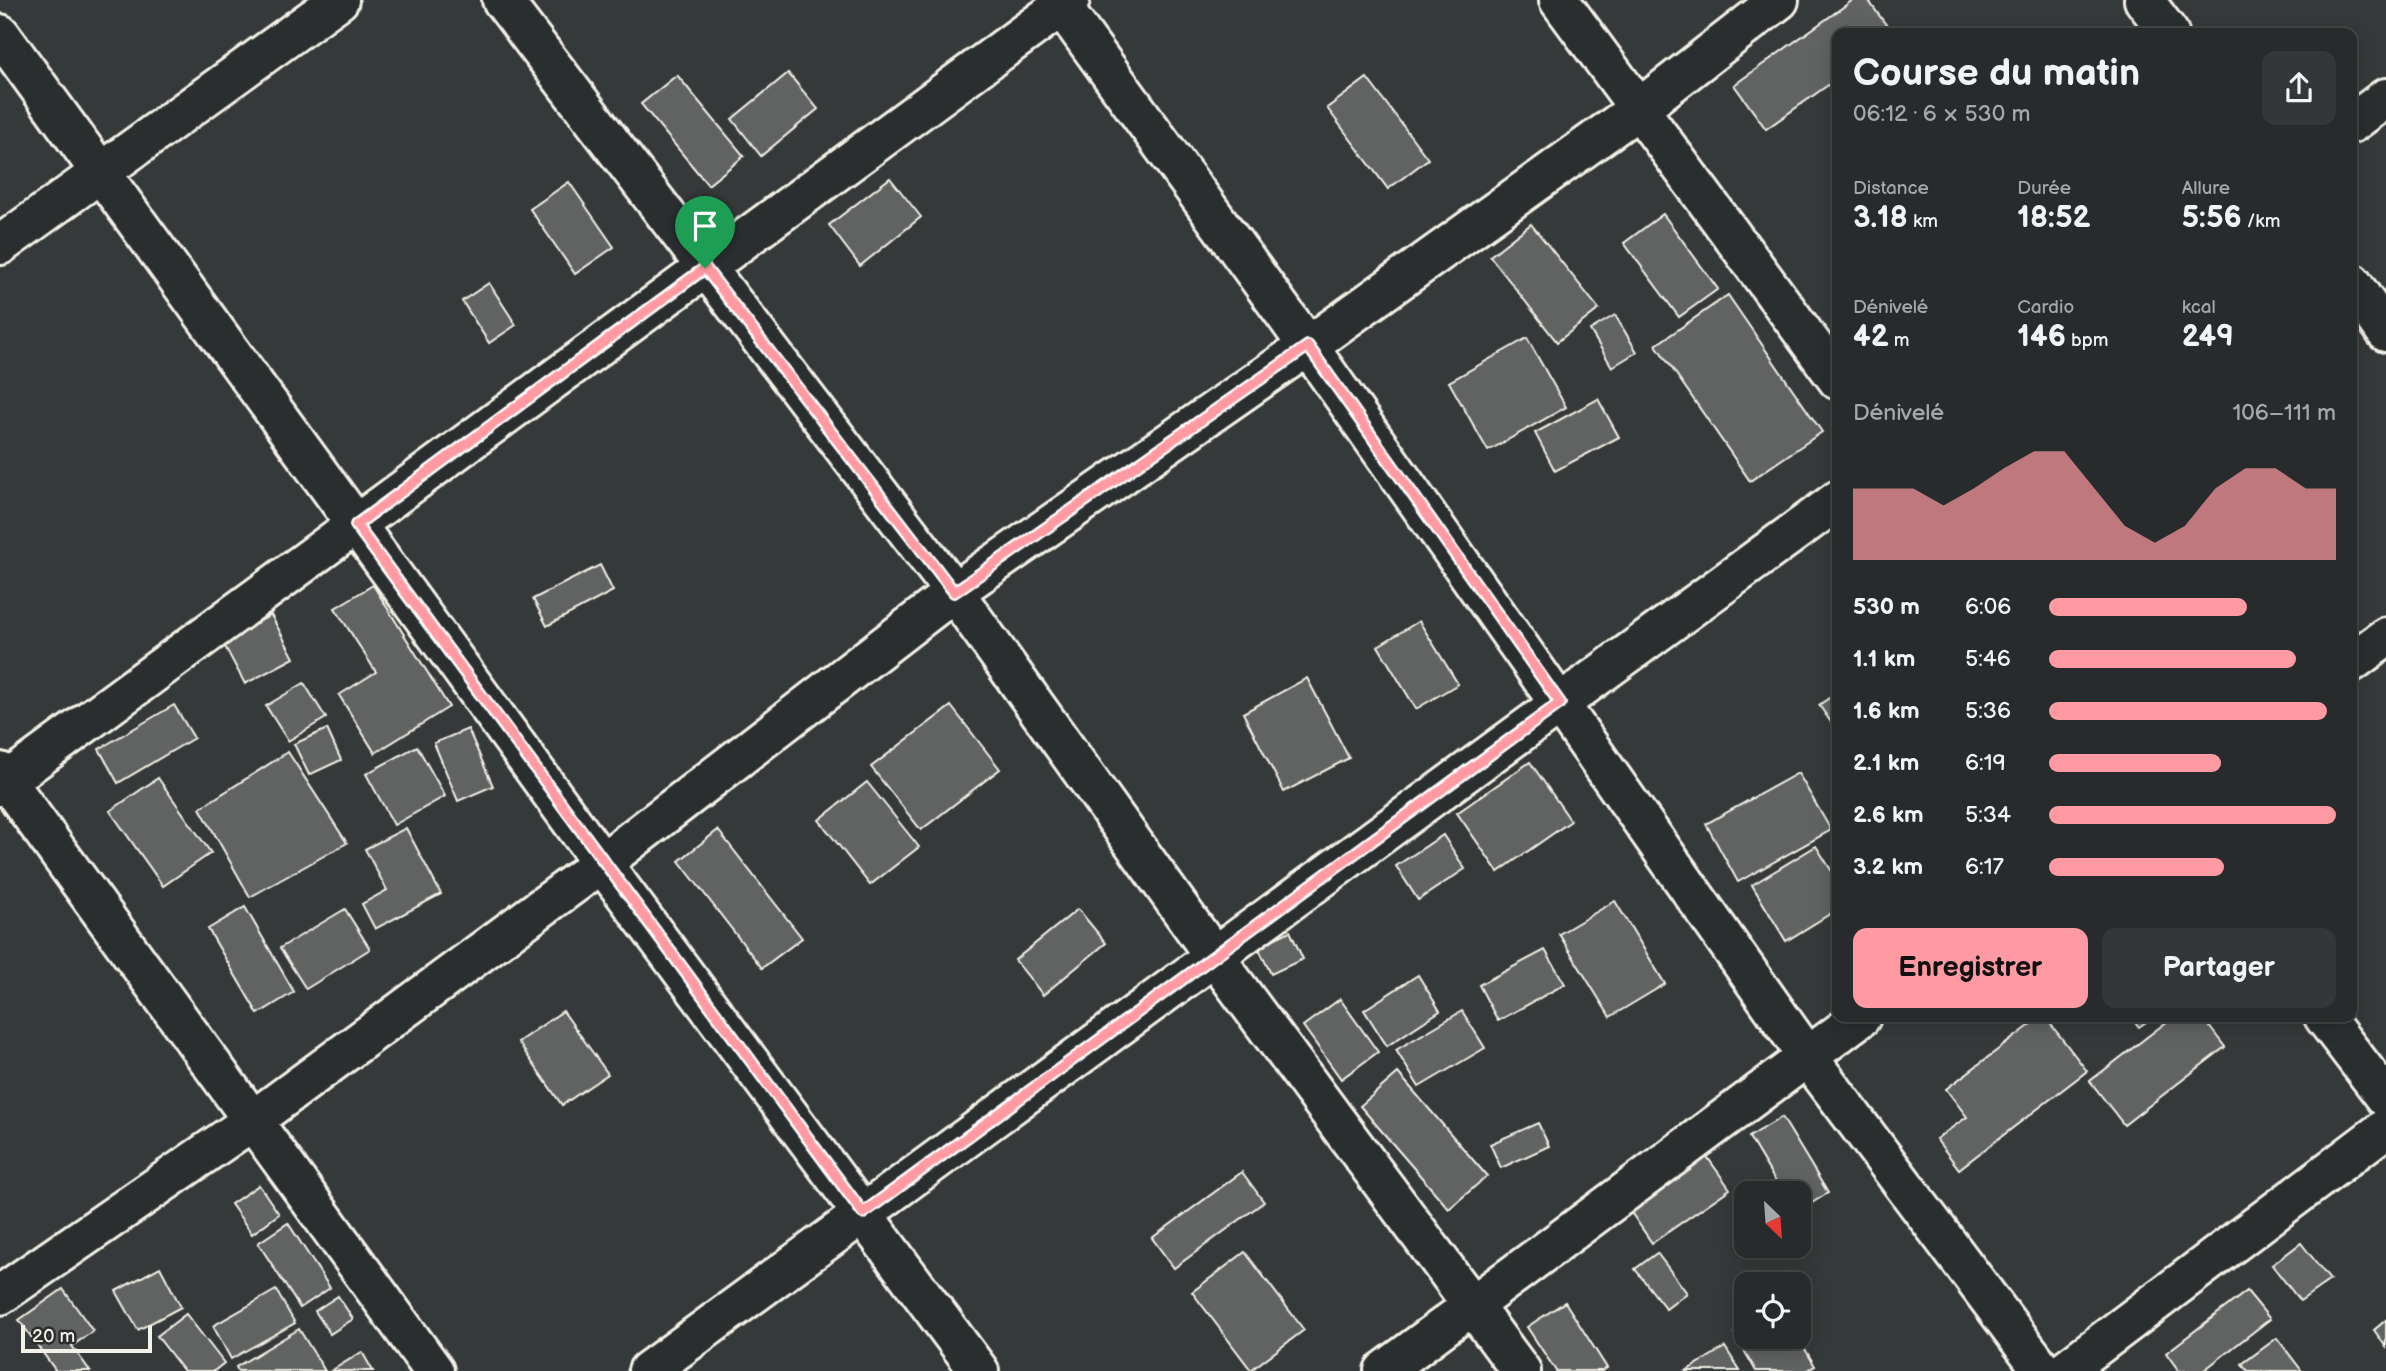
<!DOCTYPE html>
<html lang="fr">
<meta charset="utf-8">
<style>
:root{--surface:#282b2b;--page:#343737;--text:#f1f3f6;--muted:#a5a7a9;--line:#444747;--accent:#ff9aa2}
body{margin:0;font-family:"Balsamiq Sans",sans-serif;background:var(--page);color:var(--text);height:100vh;display:flex;flex-direction:column;font-size:26px;white-space:nowrap}
*{box-sizing:border-box;margin:0}
p{font-size:23px;color:var(--muted)}
.icon{flex:none;width:38px;height:38px;fill:none;stroke:currentColor;stroke-width:2;stroke-linecap:round;stroke-linejoin:round}
.map{position:relative;flex:1;overflow:hidden}
.details{position:absolute;left:1832px;top:28px;width:525px;height:994px;display:flex;flex-direction:column;background:var(--surface);border-radius:14px;box-shadow:0 4px 18px #0003,0 0 0 2px var(--line)}
.details>*{flex:none}
.needle{width:46px;rotate:155deg}
.controls{position:absolute;left:1734px;top:1181px;display:grid;gap:14px}
.controls a{display:grid;place-items:center;width:77px;height:77px;border-radius:14px;background:var(--surface);box-shadow:0 4px 18px #0003,0 0 0 2px var(--line);font-size:35px}
.scale{position:absolute;left:21px;bottom:18px;width:131px;box-sizing:border-box;padding-left:7px;border:4px solid #f4f1e8;border-top:0;font-size:19px;line-height:24px;white-space:nowrap;color:#f4f1e8;-webkit-text-stroke:5px #2a2d2e;paint-order:stroke}
.pin{position:absolute;display:grid;place-items:center;width:60px;height:60px;color:#fff;margin:-72px -30px;border-radius:50% 50% 50% 0;rotate:-45deg;box-shadow:0 0 7px #0007}
.pin .icon{rotate:45deg}
.round{display:grid;place-items:center;flex:none;width:74px;height:74px;border-radius:14px;background:var(--page)}
.head{display:flex;align-items:center;justify-content:space-between;height:119px;padding:0 21px}
h1{font-size:38px;font-weight:700;line-height:52px}
.metrics{display:grid;grid-template-columns:repeat(3,1fr);gap:10px;height:119px;padding:7px 21px}
.metrics div{display:grid;align-content:center}
.metrics b{font-size:30px;font-weight:700}
.metrics small{font-size:19px;font-weight:400}
.metrics p{font-size:19px}
.chart{height:196px;padding:14px 21px}
.chart p{display:flex;justify-content:space-between}
.chart svg{width:100%;height:126px;margin-top:7px;fill:var(--accent);opacity:.7}
.primary-button{display:flex;gap:14px;margin-top:auto;padding:14px 21px}
.primary-button a{flex:1;height:80px;border-radius:14px;background:var(--accent);color:#111;font-size:28px;font-weight:700;line-height:80px;text-align:center}
.primary-button a+a{background:var(--page);color:var(--text)}
ul{padding:0 21px;list-style:none;font-size:23px}
li{display:grid;grid-template-columns:112px 84px 1fr;align-items:center;height:52px}
li i{height:18px;border-radius:9px;background:var(--accent)}
.map>svg:first-child{display:block}
.building{fill:#616362;stroke:#f4f1e8;stroke-width:2}
.lines{fill:none;stroke-linecap:round;stroke-linejoin:round}
.street-casing{stroke:#f4f1e8;stroke-width:44}
.street{stroke:#2a2d2e;stroke-width:38}
.route-casing{stroke:#fff;stroke-width:14}
.route{stroke:#ff9aa2;stroke-width:9}
</style>
<div class="map">
<svg width="2386" height="1371" viewBox="0 0 2386 1371">
<rect width="100%" height="100%" fill="#363939"/>
<filter id="ink" filterUnits="userSpaceOnUse"><feTurbulence type="fractalNoise" baseFrequency=".0143" numOctaves="2"/><feDisplacementMap in="SourceGraphic" scale="14" xChannelSelector="R" yChannelSelector="G"/><feConvolveMatrix kernelMatrix="1 2 1 2 8 2 1 2 1" color-interpolation-filters="sRGB"/></filter>
<g filter="url(#ink)">
<!-- building -->
<g class="building">
<polygon points="1853,0 1868,0 1892,33 1838,33 1838,78 1766,129 1734,85"/>
<polygon points="788,73 818,109 761,156 732,119"/>
<polygon points="677,75 744,156 708,185 641,104"/>
<polygon points="1367,78 1428,159 1388,189 1327,108"/>
<polygon points="890,178 921,217 860,266 829,225"/>
<polygon points="569,182 614,247 575,274 530,209"/>
<polygon points="1663,214 1718,289 1679,317 1624,243"/>
<polygon points="1531,224 1599,309 1557,342 1490,256"/>
<polygon points="489,283 516,325 489,343 462,301"/>
<polygon points="1728,295 1822,432 1750,481 1656,345"/>
<polygon points="1615,315 1637,352 1612,367 1590,330"/>
<polygon points="1527,338 1566,407 1488,451 1449,382"/>
<polygon points="1598,399 1619,437 1555,471 1535,433"/>
<polygon points="600,565 613,591 547,626 533,599"/>
<polygon points="373,585 449,707 375,753 339,695 376,672 335,608"/>
<polygon points="271,615 294,658 245,684 222,641"/>
<polygon points="1419,621 1458,684 1416,709 1378,646"/>
<polygon points="1307,678 1349,758 1284,792 1243,713"/>
<polygon points="304,683 326,718 288,741 266,706"/>
<polygon points="1838,692 1838,732 1819,705"/>
<polygon points="174,705 194,738 118,783 99,749"/>
<polygon points="951,706 1000,769 921,830 871,767"/>
<polygon points="327,729 341,760 309,775 294,744"/>
<polygon points="468,729 493,786 458,801 434,743"/>
<polygon points="417,746 445,796 394,825 366,774"/>
<polygon points="288,752 347,843 250,897 200,808"/>
<polygon points="1530,762 1571,821 1498,872 1457,813"/>
<polygon points="1798,773 1831,830 1738,882 1706,824"/>
<polygon points="158,778 211,853 163,886 110,811"/>
<polygon points="867,782 919,847 870,885 819,820"/>
<polygon points="406,828 441,894 375,929 362,904 387,890 365,849"/>
<polygon points="718,830 802,938 762,968 679,861"/>
<polygon points="1443,835 1465,869 1418,900 1396,866"/>
<polygon points="1816,846 1838,881 1838,909 1786,941 1752,885"/>
<polygon points="1615,901 1665,984 1610,1017 1559,934"/>
<polygon points="245,907 294,992 258,1014 208,929"/>
<polygon points="345,909 370,949 306,989 280,948"/>
<polygon points="1078,909 1106,943 1043,995 1015,960"/>
<polygon points="1290,931 1303,959 1271,974 1258,947"/>
<polygon points="1545,950 1565,984 1498,1021 1479,985"/>
<polygon points="1418,975 1440,1011 1387,1046 1364,1010"/>
<polygon points="1340,999 1378,1052 1341,1079 1303,1026"/>
<polygon points="563,1011 608,1074 562,1105 518,1042"/>
<polygon points="1462,1011 1485,1048 1419,1087 1396,1050"/>
<polygon points="2041,1017 2045,1017 2087,1071 1959,1169 1936,1139 1967,1117 1946,1089"/>
<polygon points="2131,1017 2153,1017 2139,1027"/>
<polygon points="2173,1017 2202,1017 2225,1047 2124,1125 2090,1081"/>
<polygon points="1398,1073 1487,1176 1449,1209 1360,1106"/>
<polygon points="1782,1117 1828,1193 1799,1211 1799,1194 1783,1194 1749,1137"/>
<polygon points="1538,1123 1549,1146 1501,1168 1490,1144"/>
<polygon points="1703,1151 1730,1189 1652,1243 1626,1205"/>
<polygon points="1242,1172 1264,1202 1174,1268 1152,1238"/>
<polygon points="259,1185 279,1214 252,1234 231,1204"/>
<polygon points="288,1223 330,1288 300,1308 258,1243"/>
<polygon points="2301,1243 2330,1280 2300,1301 2272,1265"/>
<polygon points="1245,1252 1304,1330 1251,1370 1192,1292"/>
<polygon points="1657,1253 1687,1293 1666,1309 1635,1269"/>
<polygon points="160,1267 181,1307 138,1330 116,1291"/>
<polygon points="63,1289 93,1331 72,1346 90,1371 56,1371 19,1320"/>
<polygon points="276,1290 295,1323 231,1359 213,1326"/>
<polygon points="2247,1291 2270,1319 2203,1371 2179,1371 2166,1353"/>
<polygon points="338,1296 353,1319 330,1334 315,1311"/>
<polygon points="1565,1302 1607,1368 1602,1371 1556,1371 1527,1327"/>
<polygon points="186,1314 224,1363 214,1371 184,1371 157,1336"/>
<polygon points="2386,1320 2386,1347 2374,1330"/>
<polygon points="1746,1325 1746,1337 1798,1337 1815,1366 1806,1371 1756,1371 1734,1333"/>
<polygon points="299,1329 325,1371 238,1371 236,1367"/>
<polygon points="2277,1338 2302,1371 2248,1371 2242,1364"/>
<polygon points="1725,1347 1740,1371 1686,1371"/>
<polygon points="362,1352 373,1371 331,1371"/>
</g>
<g class="lines">
<!-- street casing -->
<g class="street-casing">
<g id="street">
<polyline points="502,0 954,592 1214,956 1521,1371"/>
<polyline points="1057,0 1308,346 1807,1056 2043,1371"/>
<polyline points="1559,0 1838,380"/>
<polyline points="2144,0 2169,33"/>
<polyline points="0,34 602,863 979,1371"/>
<polyline points="2352,123 2386,98"/>
<polyline points="0,245 339,0"/>
<polyline points="2352,283 2386,332"/>
<polyline points="2352,662 2386,637"/>
<polyline points="0,772 434,1371"/>
<polyline points="0,786 1070,0"/>
<polyline points="2324,1017 2386,1098"/>
<polyline points="0,1295 252,1121 602,863 954,592 1308,346 1637,110 1779,0"/>
<polyline points="648,1371 1838,500"/>
<polyline points="1384,1371 1861,1017"/>
<polyline points="2064,1371 2386,1128"/>
</g>
</g>
<!-- street -->
<use href="#street" class="street"/>
</g>
</g>
<g class="lines" filter="url(#ink)">
<!-- route casing -->
<g class="route-casing">
<polygon id="route" points="705,268 954,592 1308,346 1560,703 863,1213 356,525"/>
</g>
<!-- route -->
<use href="#route" class="route"/>
</g>
</svg>
<div class="controls">
<a><svg class="needle" viewBox="-14 -14 28 28"><path d="M0-13l5 13h-10z" fill="#e53935"/><path d="M0 13l5-13h-10z" fill="#a5a7a9"/></svg></a>
<a><svg class="icon" aria-label="locate" viewBox="0 0 24 24"><circle cx="12" cy="12" r="6"/><path d="M12 2v4M12 18v4M2 12h4M18 12h4"/></svg></a>
</div>
<div class="scale">20 m</div>
<div class="pin" style="left:705px;top:268px;background:#1e9e55"><svg class="icon" aria-label="arrive" viewBox="0 0 24 24"><path d="M6 21V4h12l-3 4 3 4H6"/></svg></div>
<section class="details">
<div class="head"><div><h1>Course du matin</h1><p>06:12 · 6 × 530 m</p></div><a class="round"><svg class="icon" aria-label="share" viewBox="0 0 24 24"><path d="M12 15V3M7 8l5-5 5 5M5 13v7h14v-7"/></svg></a></div>
<div class="metrics">
<div><p>Distance</p><b>3.18<small> km</small></b></div>
<div><p>Durée</p><b>18:52</b></div>
<div><p>Allure</p><b>5:56<small> /km</small></b></div>
</div>
<div class="metrics">
<div><p>Dénivelé</p><b>42<small> m</small></b></div>
<div><p>Cardio</p><b>146<small> bpm</small></b></div>
<div><p>kcal</p><b>249</b></div>
</div>
<div class="chart"><p><span>Dénivelé</span>106–111 m</p>
<svg viewBox="0 0 160 44" preserveAspectRatio="none"><path d="M0 44V19L10 19L20 19L30 25L40 19L50 12L60 6L70 6L80 19L90 32L100 38L110 32L120 19L130 12L140 12L150 19L160 19V44z"/></svg>
</div>
<ul>
<li><b>530 m</b>6:06<i style="width:69%"></i></li>
<li><b>1.1 km</b>5:46<i style="width:86%"></i></li>
<li><b>1.6 km</b>5:36<i style="width:97%"></i></li>
<li><b>2.1 km</b>6:19<i style="width:60%"></i></li>
<li><b>2.6 km</b>5:34<i style="width:100%"></i></li>
<li><b>3.2 km</b>6:17<i style="width:61%"></i></li>
</ul>
<div class="primary-button"><a>Enregistrer</a><a>Partager</a></div>
</section>
</div>
